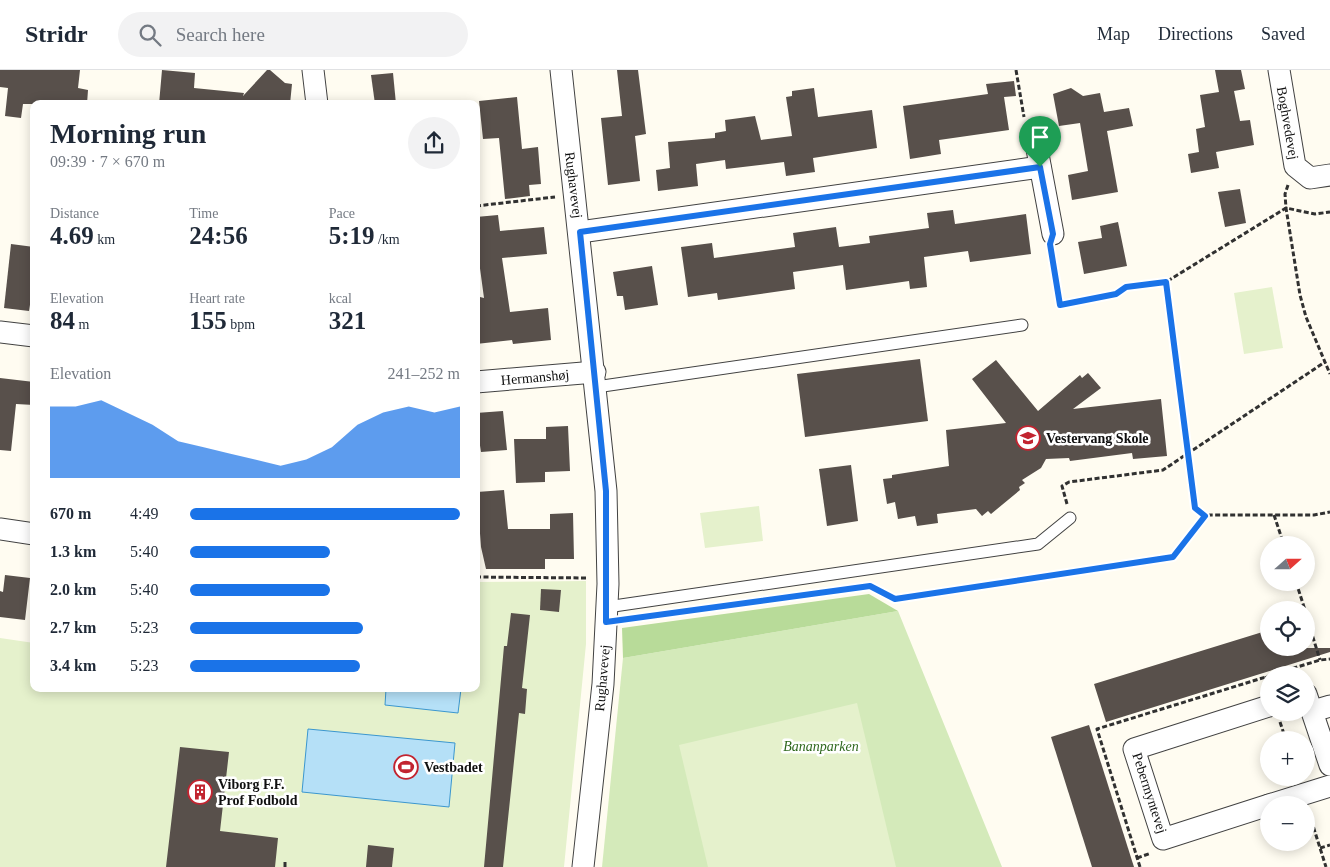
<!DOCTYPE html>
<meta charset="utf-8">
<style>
:root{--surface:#fff;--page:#f2f2f3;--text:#1f2937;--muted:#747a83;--line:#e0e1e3;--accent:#1a73e8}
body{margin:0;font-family:"Times New Roman",serif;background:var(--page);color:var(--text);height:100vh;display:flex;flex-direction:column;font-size:19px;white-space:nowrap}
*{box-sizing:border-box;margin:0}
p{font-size:16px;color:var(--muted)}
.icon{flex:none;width:28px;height:28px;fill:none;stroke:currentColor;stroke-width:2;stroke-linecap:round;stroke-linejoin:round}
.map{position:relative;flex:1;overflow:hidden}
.details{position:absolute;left:30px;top:30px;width:450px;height:592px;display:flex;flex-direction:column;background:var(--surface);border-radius:10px;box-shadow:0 2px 12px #0003}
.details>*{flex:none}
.needle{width:32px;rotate:69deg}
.fabs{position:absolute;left:1260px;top:466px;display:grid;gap:10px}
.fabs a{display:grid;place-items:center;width:55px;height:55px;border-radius:50%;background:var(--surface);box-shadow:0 2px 12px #0003;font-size:25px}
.pin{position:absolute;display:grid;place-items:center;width:42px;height:42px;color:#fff;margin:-51px -21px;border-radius:50% 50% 50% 0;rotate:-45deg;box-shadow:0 0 5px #0007}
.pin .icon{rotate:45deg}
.round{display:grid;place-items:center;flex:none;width:52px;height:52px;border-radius:26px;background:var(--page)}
.headline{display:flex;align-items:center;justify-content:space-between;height:85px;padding:0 20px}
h1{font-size:28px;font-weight:700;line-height:38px}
.stats{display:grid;grid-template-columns:repeat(3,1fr);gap:8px;height:85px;padding:5px 20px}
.stats div{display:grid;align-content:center}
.stats b{font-size:25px;font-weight:700}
.stats small{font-size:14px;font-weight:400}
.stats p{font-size:14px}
.chart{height:140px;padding:10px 20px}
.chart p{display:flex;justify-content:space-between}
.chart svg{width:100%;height:90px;margin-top:5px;fill:var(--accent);opacity:.7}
ul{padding:0 20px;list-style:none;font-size:16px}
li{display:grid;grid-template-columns:80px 60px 1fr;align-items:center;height:38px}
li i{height:12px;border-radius:6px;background:var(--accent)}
header{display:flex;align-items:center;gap:30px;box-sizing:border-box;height:70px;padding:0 25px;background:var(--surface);border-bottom:1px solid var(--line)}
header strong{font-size:24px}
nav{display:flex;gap:28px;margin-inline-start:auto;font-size:18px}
.search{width:350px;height:45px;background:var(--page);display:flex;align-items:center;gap:12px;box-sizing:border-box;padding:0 18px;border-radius:28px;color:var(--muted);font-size:19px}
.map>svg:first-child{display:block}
.green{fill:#d4eaba}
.forest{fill:#b8db99}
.pitch{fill:#e5f1cc}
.water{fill:#b5e0f7;stroke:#3b97cf}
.building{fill:#58504b}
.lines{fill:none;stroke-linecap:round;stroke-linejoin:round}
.lane-casing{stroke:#424242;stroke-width:13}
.street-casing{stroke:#424242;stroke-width:23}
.path{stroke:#313131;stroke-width:3;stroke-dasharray:5 2.5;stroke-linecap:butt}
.lane{stroke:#fff;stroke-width:11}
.street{stroke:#fff;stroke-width:21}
.route-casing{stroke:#fff;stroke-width:10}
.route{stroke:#1a73e8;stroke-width:6}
.labels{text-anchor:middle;stroke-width:5;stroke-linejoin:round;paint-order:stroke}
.street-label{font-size:14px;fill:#0f0f0f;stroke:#fff}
.poi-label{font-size:14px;font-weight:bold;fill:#0f0f0f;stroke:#fff;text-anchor:start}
.park-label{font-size:14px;font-style:italic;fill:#2f681e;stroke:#fff}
</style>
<header>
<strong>Stridr</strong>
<div class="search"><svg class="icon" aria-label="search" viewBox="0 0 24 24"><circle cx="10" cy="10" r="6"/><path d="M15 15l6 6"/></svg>Search here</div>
<nav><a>Map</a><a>Directions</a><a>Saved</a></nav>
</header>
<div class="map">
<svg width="1330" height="797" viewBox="0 0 1330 797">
<rect width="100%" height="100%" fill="#fffcf1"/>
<!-- green -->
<polygon class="green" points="898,541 1002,797 602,797 623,588"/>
<!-- forest -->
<polygon class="forest" points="869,524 898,541 623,588 622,558"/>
<!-- pitch -->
<g class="pitch">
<polygon points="1272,217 1283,278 1244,284 1234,223"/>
<polygon points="759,436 763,471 705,478 700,443"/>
<polygon points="586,511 586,574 564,797 0,797 0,568 34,573 34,619 476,619 476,512"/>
<polygon points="857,633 896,797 708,797 679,675"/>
</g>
<!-- water -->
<g class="water">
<polygon points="386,619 461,619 458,643 385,635"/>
<polygon points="308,659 455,673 449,737 302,722"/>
</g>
<!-- building -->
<g class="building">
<polygon points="0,0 80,0 78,18 88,20 87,34 23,34 21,48 5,46 8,18 0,17"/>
<polygon points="162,0 195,3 194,18 244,23 243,26 267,0 270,0 285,13 292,14 290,34 159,34"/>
<polygon points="617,0 638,0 646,64 635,66 640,111 608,115 601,48 622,46"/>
<polygon points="1215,0 1241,0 1245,19 1234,21 1240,51 1250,50 1254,75 1216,82 1219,98 1191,103 1188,84 1199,82 1196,59 1205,57 1200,25 1219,22"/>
<polygon points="393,3 396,34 375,34 371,5"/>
<polygon points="1014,11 1016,26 1004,27 1009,60 939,70 941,84 910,89 903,36 988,24 986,14"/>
<polygon points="814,18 818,47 872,40 877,78 813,88 815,102 786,106 784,92 726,99 725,90 696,94 698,116 658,121 656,100 670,98 668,72 715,68 715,63 726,61 725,50 755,46 761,70 792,66 786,27 792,26 792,21"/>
<polygon points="1071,18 1083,26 1100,23 1104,42 1129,38 1133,56 1107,61 1118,122 1072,130 1068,105 1088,101 1080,53 1059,56 1053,24"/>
<polygon points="517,27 522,79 538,77 541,114 529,115 530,126 505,129 499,68 483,69 479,31"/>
<polygon points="1240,119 1246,153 1225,157 1218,122"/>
<polygon points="953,140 955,154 1026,144 1031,184 970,192 968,181 924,187 927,217 910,219 909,211 846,220 843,195 793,202 795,219 718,230 717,223 688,227 681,177 712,173 714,188 795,177 793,163 836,157 839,177 870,173 869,166 929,158 927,143"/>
<polygon points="498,145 500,161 544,157 547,184 502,188 510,242 548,238 551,270 513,274 512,270 476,274 476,226 484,228 479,191 476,191 476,147"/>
<polygon points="1118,152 1127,196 1084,204 1078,172 1102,168 1100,156"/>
<polygon points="11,174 34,177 34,210 29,241 4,238"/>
<polygon points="652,196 658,235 625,240 623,226 617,226 613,202"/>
<polygon points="920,289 928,351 805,367 797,304"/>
<polygon points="996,290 1038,341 1080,305 1082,308 1088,303 1101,318 1073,339 1161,329 1167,386 1133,389 1132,383 1070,391 1069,388 1046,389 1041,398 1022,410 1025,413 1019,417 1020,420 991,444 988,441 982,446 976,439 937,444 938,453 917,456 915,446 898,449 895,432 887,434 883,409 892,408 892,405 949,396 946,360 1006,353 972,309"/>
<polygon points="0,308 34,312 34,335 16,334 11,381 0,380"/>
<polygon points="503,341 507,380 481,382 479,369 476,369 476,343"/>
<polygon points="568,356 570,401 545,402 545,412 516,413 514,369 546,369 546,357"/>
<polygon points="851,395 858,451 827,456 819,399"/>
<polygon points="504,420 508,459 550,459 550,444 573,443 574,489 545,489 545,499 486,499 481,477 477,422"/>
<polygon points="5,505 30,508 25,550 0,547 0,521 3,522"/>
<polygon points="541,519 561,520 559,542 540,540"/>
<polygon points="511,543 530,545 522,618 527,619 525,644 519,643 503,797 484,797 504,576 507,576"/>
<polygon points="1269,560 1269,578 1330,578 1330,582 1106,652 1094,614"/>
<polygon points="1089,655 1134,797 1092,797 1051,667"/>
<polygon points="180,677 229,682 220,761 278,768 275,797 166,797"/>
<polygon points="368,775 394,778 392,797 366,797"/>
</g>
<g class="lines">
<!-- lane casing -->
<g class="lane-casing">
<g id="lane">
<polyline points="596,317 1022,255"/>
<polyline points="607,537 1038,474 1070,448"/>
</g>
</g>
<!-- street casing -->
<g class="street-casing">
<g id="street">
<polyline points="313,0 317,34"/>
<polyline points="561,0 606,421 608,514 603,614 583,797"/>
<polyline points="1279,0 1295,96 1310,108 1330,105"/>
<polyline points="1034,63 1053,164"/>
<polyline points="580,162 1040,97"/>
<polyline points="0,262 34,266"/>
<polyline points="476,312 595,302"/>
<polyline points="0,459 34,464"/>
<polyline points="1306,624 1330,695"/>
<polyline points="1269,636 1134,679 1163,769 1269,735"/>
<polyline points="1313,641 1330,636"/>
<polyline points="1269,735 1330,716"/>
</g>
</g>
<!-- path -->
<g class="path">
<polyline points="1016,0 1024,47"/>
<polyline points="1288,115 1285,124 1286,138 1300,225 1306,247 1330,304"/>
<polyline points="476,136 555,127"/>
<polyline points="1051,182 1060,235 1116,224 1126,217 1166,212 1286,138 1315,144 1330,142"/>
<polyline points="1166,212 1195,438 1205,445"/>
<polyline points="1067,434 1062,416 1069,412 1163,400 1325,292"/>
<polyline points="1274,445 1284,475"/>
<polyline points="476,507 588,508"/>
<polyline points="1296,512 1305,540"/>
<polyline points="867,516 895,529 1173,487 1205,445 1314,445 1330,442"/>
<polyline points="1306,545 1320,590"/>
<polyline points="1271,605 1320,590 1330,589"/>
<polyline points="1266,606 1269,614"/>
<polyline points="1280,652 1286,670"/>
<polyline points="1309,743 1326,797"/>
<polyline points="1320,778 1330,775"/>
<polyline points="1137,788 1151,783"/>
<polyline points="285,797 285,790"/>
<polyline points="1140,797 1097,659 1269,606"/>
</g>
<!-- lane -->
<use href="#lane" class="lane"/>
<!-- street -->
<use href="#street" class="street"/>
</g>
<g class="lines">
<!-- route casing -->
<g class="route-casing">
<polygon id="route" points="1040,97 1053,164 1050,174 1060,235 1116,224 1126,217 1166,212 1195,438 1205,446 1173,487 895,529 870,516 606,552 606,421 580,162"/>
</g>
<!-- route -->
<use href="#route" class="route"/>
</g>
<!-- icons -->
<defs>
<g id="school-ring" transform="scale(1.25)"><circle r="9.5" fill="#fff" stroke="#c22430" stroke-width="1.5"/><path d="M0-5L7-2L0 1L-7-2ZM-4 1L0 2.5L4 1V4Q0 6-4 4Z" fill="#c22430"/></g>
<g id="stadium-ring" transform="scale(1.25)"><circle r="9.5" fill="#fff" stroke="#c22430" stroke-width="1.5"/><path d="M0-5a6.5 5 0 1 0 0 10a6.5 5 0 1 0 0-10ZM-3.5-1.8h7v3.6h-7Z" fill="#c22430"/></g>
<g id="building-ring" transform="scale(1.25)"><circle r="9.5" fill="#fff" stroke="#c22430" stroke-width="1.5"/><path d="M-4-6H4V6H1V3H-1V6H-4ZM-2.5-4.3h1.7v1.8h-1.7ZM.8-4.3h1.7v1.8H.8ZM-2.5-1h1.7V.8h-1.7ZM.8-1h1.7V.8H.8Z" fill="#c22430"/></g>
</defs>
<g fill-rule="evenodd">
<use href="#school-ring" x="1028" y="368"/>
<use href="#stadium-ring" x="406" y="697"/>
<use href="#building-ring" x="200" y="722"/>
</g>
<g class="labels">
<!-- street labels -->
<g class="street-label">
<text transform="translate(1288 53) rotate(80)" y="5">Boghvedevej</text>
<text transform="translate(574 115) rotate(83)" y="5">Rughavevej</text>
<text transform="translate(535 307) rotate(-5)" y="5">Hermanshøj</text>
<text transform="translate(602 608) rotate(-85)" y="5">Rughavevej</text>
<text transform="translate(1150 723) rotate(72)" y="5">Pebermyntevej</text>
</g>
<!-- poi labels -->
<g class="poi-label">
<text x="1046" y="373">Vestervang Skole</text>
<text x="424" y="702">Vestbadet</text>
<text x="218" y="719">Viborg F.F.<tspan x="218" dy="16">Prof Fodbold</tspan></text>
</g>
<!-- park labels -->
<g class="park-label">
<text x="821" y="681">Bananparken</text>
</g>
</g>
</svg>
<div class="fabs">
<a><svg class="needle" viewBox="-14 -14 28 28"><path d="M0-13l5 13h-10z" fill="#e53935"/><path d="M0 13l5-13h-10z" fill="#747a83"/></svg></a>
<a><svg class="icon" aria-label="locate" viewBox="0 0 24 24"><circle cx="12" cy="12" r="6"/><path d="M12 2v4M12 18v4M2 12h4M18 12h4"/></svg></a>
<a><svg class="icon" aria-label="layers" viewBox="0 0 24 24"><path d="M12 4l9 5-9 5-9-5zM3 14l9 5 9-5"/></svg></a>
<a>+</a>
<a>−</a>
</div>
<div class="pin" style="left:1040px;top:97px;background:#1e9e55"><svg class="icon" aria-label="arrive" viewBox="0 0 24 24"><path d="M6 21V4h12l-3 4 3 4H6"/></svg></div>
<section class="details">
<div class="headline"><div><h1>Morning run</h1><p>09:39 · 7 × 670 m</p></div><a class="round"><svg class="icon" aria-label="share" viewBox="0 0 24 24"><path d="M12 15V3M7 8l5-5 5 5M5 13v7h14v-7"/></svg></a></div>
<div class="stats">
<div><p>Distance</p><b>4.69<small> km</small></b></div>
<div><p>Time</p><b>24:56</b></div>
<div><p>Pace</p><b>5:19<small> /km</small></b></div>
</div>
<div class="stats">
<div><p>Elevation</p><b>84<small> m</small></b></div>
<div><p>Heart rate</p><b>155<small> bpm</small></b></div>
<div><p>kcal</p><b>321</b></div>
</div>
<div class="chart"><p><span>Elevation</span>241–252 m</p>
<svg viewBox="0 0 160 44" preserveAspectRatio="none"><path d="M0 44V9L10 9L20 6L30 12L40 18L50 26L60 29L70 32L80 35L90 38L100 35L110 29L120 18L130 12L140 9L150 12L160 9V44z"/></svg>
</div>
<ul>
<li><b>670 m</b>4:49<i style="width:100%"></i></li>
<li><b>1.3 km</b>5:40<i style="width:52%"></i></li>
<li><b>2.0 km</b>5:40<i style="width:52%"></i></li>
<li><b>2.7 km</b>5:23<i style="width:64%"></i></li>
<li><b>3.4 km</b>5:23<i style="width:63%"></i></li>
</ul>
</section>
</div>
